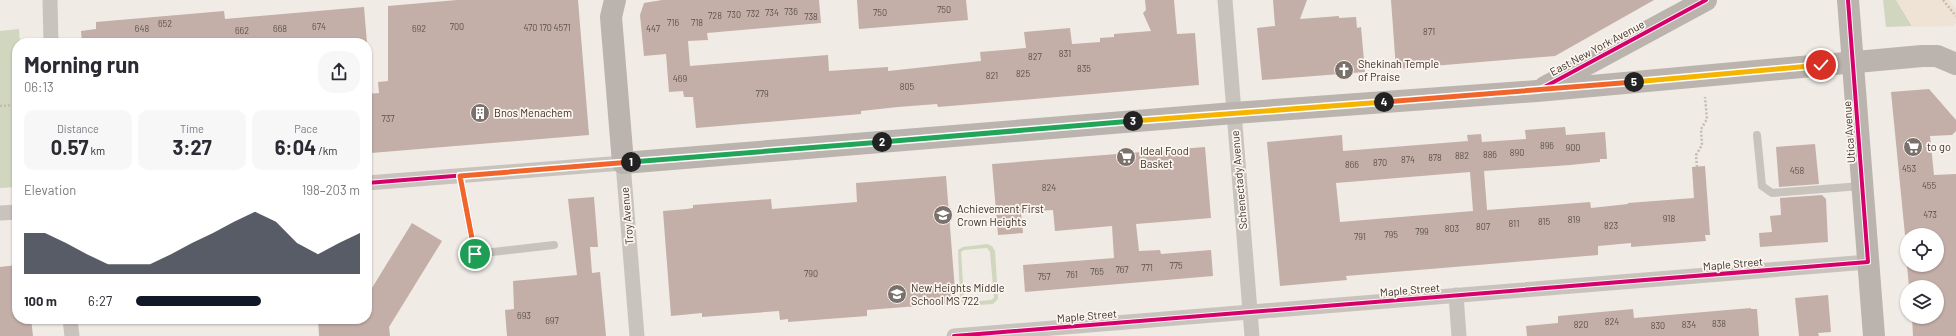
<!DOCTYPE html>
<meta charset="utf-8">
<style>
:root{--surface:#fff;--page:#f7f7f7;--text:#2b2b33;--muted:#7c7c81;--accent:#111827}
body{margin:0;font-family:Barlow,sans-serif;background:var(--page);color:var(--text);height:100vh;display:flex;flex-direction:column;font-size:15px;white-space:nowrap}
*{box-sizing:border-box;margin:0}
p{font-size:13px;color:var(--muted)}
.icon{flex:none;width:22px;height:22px;fill:none;stroke:currentColor;stroke-width:2;stroke-linecap:round;stroke-linejoin:round}
.map{position:relative;flex:1;overflow:hidden}
.drawer{position:absolute;left:12px;top:38px;width:360px;height:286px;display:flex;flex-direction:column;background:var(--surface);border-radius:16px;box-shadow:0 1px 3px #0004}
.drawer>*{flex:none}
.controls{position:absolute;left:1900px;top:228px;display:grid;gap:8px}
.controls a{display:grid;place-items:center;width:44px;height:44px;border-radius:50%;background:var(--surface);box-shadow:0 1px 3px #0004;font-size:20px}
.pin{position:absolute;display:grid;place-items:center;width:34px;height:34px;color:#fff;margin:-17px;border:2px solid #fff;border-radius:50%;box-shadow:0 1px 4px #0007}
.km{position:absolute;width:20px;height:20px;margin:-10px;border-radius:50%;background:#222;color:#fff;font-size:11px;line-height:20px;text-align:center}
.round{display:grid;place-items:center;flex:none;width:42px;height:42px;border-radius:16px;background:var(--page)}
.summary{display:flex;align-items:center;justify-content:space-between;height:68px;padding:0 12px}
h1{font-size:22px;font-weight:700;line-height:30px}
.stats{display:grid;grid-template-columns:repeat(3,1fr);gap:6px;height:68px;padding:4px 12px}
.stats div{display:grid;align-content:center;border-radius:10px;background:var(--page);text-align:center}
.stats b{font-size:20px;font-weight:700}
.stats small{font-size:11px;font-weight:400}
.stats p{font-size:11px}
.chart{height:112px;padding:8px 12px}
.chart p{display:flex;justify-content:space-between}
.chart svg{width:100%;height:72px;margin-top:4px;fill:var(--accent);opacity:.7}
ul{padding:0 12px;list-style:none;font-size:13px}
li{display:grid;grid-template-columns:64px 48px 1fr;align-items:center;height:30px}
li i{height:10px;border-radius:5px;background:var(--accent)}
.map>svg:first-child{display:block}
.green{fill:#d1d6bf;fill-rule:evenodd}
.plaza{fill:#eee3d5}
.building{fill:#c3afa7;fill-rule:evenodd}
.lines{fill:none;stroke-linecap:round;stroke-linejoin:round}
.path{stroke:#c2bbb6;stroke-width:2.5;stroke-dasharray:2 2;stroke-linecap:butt}
.lane{stroke:#c9c3be;stroke-width:8}
.street{stroke:#c9c3be;stroke-width:15}
.secondary{stroke:#bab3ae;stroke-width:22}
.cycleway-casing{stroke:#fbf5ee;stroke-width:6}
.cycleway{stroke:#d6006c;stroke-width:4}
.split-1-casing{stroke:#fff;stroke-width:8}
.split-2-casing{stroke:#fff;stroke-width:8}
.split-3-casing{stroke:#fff;stroke-width:8}
.split-4-casing{stroke:#fff;stroke-width:8}
.split-5-casing{stroke:#fff;stroke-width:8}
.split-6-casing{stroke:#fff;stroke-width:8}
.split-1{stroke:#f0652b;stroke-width:5}
.split-2{stroke:#22a559;stroke-width:5}
.split-3{stroke:#22a559;stroke-width:5}
.split-4{stroke:#f5b400;stroke-width:5}
.split-5{stroke:#f0652b;stroke-width:5}
.split-6{stroke:#f5b400;stroke-width:5}
.labels{text-anchor:middle;stroke-width:3.5;stroke-linejoin:round;paint-order:stroke}
.number-label{font-size:9px;fill:#5d504a}
.street-label{font-size:11px;fill:#3b302b;stroke:#fbf5ee}
.poi-label{font-size:11px;fill:#3b302b;stroke:#fbf5ee;text-anchor:start}
</style>
<div class="map">
<svg width="1956" height="336" viewBox="0 0 1956 336">
<rect width="100%" height="100%" fill="#f0ebe5"/>
<!-- green -->
<g class="green">
<polygon points="1883,0 1896,0 1912,26 1886,27"/>
<polygon points="19,29 20,43 17,43 17,187 0,188 0,31"/>
<path d="M987 244 992 246 995 251 998 299 993 304 965 306 960 299 958 250 963 247ZM987 248 990 252 994 298 991 300 967 302 964 298 961 252 964 250Z"/>
</g>
<!-- plaza -->
<polygon class="plaza" points="1896,0 1949,0 1956,8 1956,23 1953,26 1911,27 1912,24"/>
<!-- building -->
<g class="building">
<polygon points="457,0 578,0 589,135 371,153 370,148 367,148 367,94 379,93 378,82 388,81 388,6"/>
<polygon points="662,0 819,0 821,23 707,33 708,40 688,41 690,66 828,55 829,71 888,67 888,71 981,61 980,52 1026,48 1024,32 1070,28 1072,44 1100,42 1100,38 1114,37 1114,34 1151,31 1143,13 1146,10 1145,0 1174,0 1177,34 1195,33 1199,85 938,107 937,104 898,107 861,111 861,114 696,128 693,97 684,97 683,91 669,92 666,54 644,56 640,15 644,3"/>
<polygon points="857,0 966,0 968,20 859,29"/>
<polygon points="1273,0 1307,0 1300,19 1339,16 1339,18 1356,17 1357,28 1361,27 1365,72 1262,80 1257,28 1275,26"/>
<polygon points="1391,0 1654,0 1555,56 1396,69"/>
<polygon points="364,7 367,43 82,43 81,31 96,29 96,22 224,11 225,19"/>
<polygon points="1929,89 1956,120 1956,131 1952,135 1930,136 1934,175 1956,174 1956,336 1913,336 1912,317 1937,317 1937,287 1909,287 1907,265 1937,265 1937,235 1905,235 1891,92"/>
<path d="M1565 127 1566 135 1605 132 1607 159H1600V162L1570 165 1484 171 1487 210 1590 202 1591 208 1628 204V203L1694 198 1692 167 1705 166 1710 235H1705L1706 241 1631 247V243L1598 246V255L1346 276 1347 280 1280 286 1267 142 1342 135 1343 151 1468 141 1467 135 1481 134 1482 142 1526 139 1525 130ZM1470 172 1473 211 1340 222 1336 183Z"/>
<polygon points="1815,144 1819,184 1779,187 1776,147"/>
<polygon points="1205,147 1211,218 1136,224 1139,251 1160,250 1161,254 1211,250 1213,276 1025,292 1023,265 1114,258 1112,226 1055,231 1053,210 1036,211 1021,212 1023,233 998,235 992,164"/>
<polygon points="946,176 956,303 867,310 867,316 788,322 788,319 780,320 779,311 702,317 702,313 671,316 663,211 687,209 693,208 693,205 771,199 772,209 857,202 856,183"/>
<polygon points="1822,195 1826,199 1828,242 1760,247 1759,233 1772,232 1770,216 1781,215 1780,198"/>
<polygon points="594,197 598,247 590,247 592,273 600,272 606,336 507,336 505,310 514,309 513,281 577,275 568,199"/>
<polygon points="412,223 442,241 389,327 390,336 319,336 318,319 367,319 367,296"/>
<polygon points="17,265 17,319 31,319 33,336 0,336 0,267"/>
<polygon points="1828,295 1831,332 1818,333 1819,336 1799,336 1795,298"/>
<polygon points="1751,308 1751,309 1757,309 1759,336 1527,336 1526,326 1558,323 1558,316 1633,309 1634,318"/>
</g>
<g class="lines">
<!-- path -->
<g class="path">
<polyline points="1943,0 1956,16"/>
<polyline points="0,106 17,105"/>
<polyline points="1697,167 1696,155 1702,145 1701,129 1707,119 1705,97"/>
</g>
<!-- lane -->
<g class="lane">
<polyline points="1757,135 1762,186 1772,193 1861,186"/>
<polyline points="460,176 475,254 554,245"/>
</g>
<!-- street -->
<g class="street">
<polyline points="50,0 51,43"/>
<polyline points="1225,0 1252,336"/>
<polyline points="367,183 623,163 637,336"/>
<polyline points="0,213 17,212"/>
<polyline points="1456,295 1459,336"/>
<polyline points="70,319 72,336"/>
<polyline points="954,336 1868,262"/>
</g>
<!-- secondary -->
<g class="secondary">
<polyline points="615,0 611,17 623,163 1234,113 1537,91 1922,56 1937,56 1956,64"/>
<polyline points="1848,0 1874,336"/>
<polyline points="1545,87 1706,0"/>
</g>
<!-- cycleway casing -->
<g class="cycleway-casing">
<g id="cycleway">
<polyline points="367,183 1234,113 1537,91 1706,0"/>
<polyline points="954,336 1868,262 1848,0"/>
</g>
</g>
<!-- cycleway -->
<use href="#cycleway" class="cycleway"/>
</g>
<g class="lines">
<!-- split-1 casing -->
<g class="split-1-casing">
<polyline id="split-1" points="475,254 460,176 631,162"/>
</g>
<!-- split-2 casing -->
<g class="split-2-casing">
<polyline id="split-2" points="631,162 882,142"/>
</g>
<!-- split-3 casing -->
<g class="split-3-casing">
<polyline id="split-3" points="882,142 1133,121"/>
</g>
<!-- split-4 casing -->
<g class="split-4-casing">
<polyline id="split-4" points="1133,121 1384,102"/>
</g>
<!-- split-5 casing -->
<g class="split-5-casing">
<polyline id="split-5" points="1384,102 1634,82"/>
</g>
<!-- split-6 casing -->
<g class="split-6-casing">
<polyline id="split-6" points="1634,82 1821,65"/>
</g>
<!-- split-1 -->
<use href="#split-1" class="split-1"/>
<!-- split-2 -->
<use href="#split-2" class="split-2"/>
<!-- split-3 -->
<use href="#split-3" class="split-3"/>
<!-- split-4 -->
<use href="#split-4" class="split-4"/>
<!-- split-5 -->
<use href="#split-5" class="split-5"/>
<!-- split-6 -->
<use href="#split-6" class="split-6"/>
</g>
<!-- icons -->
<defs>
<g id="church-disc" transform="scale(1)"><circle r="9.5" fill="#7a716c" stroke="#fbf5ee"/><path d="M-1.2-6h2.4v3.5h3.3v2.4h-3.3V6h-2.4V-.1h-3.3v-2.4h3.3Z" fill="#fff"/></g>
<g id="building-disc" transform="scale(1)"><circle r="9.5" fill="#7a716c" stroke="#fbf5ee"/><path d="M-4-6H4V6H1V3H-1V6H-4ZM-2.5-4.3h1.7v1.8h-1.7ZM.8-4.3h1.7v1.8H.8ZM-2.5-1h1.7V.8h-1.7ZM.8-1h1.7V.8H.8Z" fill="#fff"/></g>
<g id="supermarket-disc" transform="scale(1)"><circle r="9.5" fill="#7a716c" stroke="#fbf5ee"/><path d="M-6-5.5h2.5l.6 2H6L4.5 2H-2.5L-4.4-4H-6ZM-1.5 3.2a1.3 1.3 0 1 0 .1 0ZM3 3.2a1.3 1.3 0 1 0 .1 0Z" fill="#fff"/></g>
<g id="school-disc" transform="scale(1)"><circle r="9.5" fill="#7a716c" stroke="#fbf5ee"/><path d="M0-5L7-2L0 1L-7-2ZM-4 1L0 2.5L4 1V4Q0 6-4 4Z" fill="#fff"/></g>
</defs>
<g fill-rule="evenodd">
<use href="#church-disc" x="1344" y="70"/>
<use href="#building-disc" x="480" y="113"/>
<use href="#supermarket-disc" x="1913" y="147"/>
<use href="#supermarket-disc" x="1126" y="157"/>
<use href="#school-disc" x="943" y="215"/>
<use href="#school-disc" x="897" y="294"/>
</g>
<g class="labels">
<!-- number labels -->
<g class="number-label">
<text x="944" y="13">750</text>
<text x="791" y="15">736</text>
<text x="772" y="16">734</text>
<text x="880" y="16">750</text>
<text x="753" y="17">732</text>
<text x="734" y="18">730</text>
<text x="715" y="19">728</text>
<text x="811" y="20">738</text>
<text x="673" y="26">716</text>
<text x="697" y="26">718</text>
<text x="165" y="27">652</text>
<text x="319" y="30">674</text>
<text x="457" y="30">700</text>
<text x="547" y="31">470 170 4571</text>
<text x="142" y="32">648</text>
<text x="280" y="32">668</text>
<text x="419" y="32">692</text>
<text x="653" y="32">447</text>
<text x="242" y="34">662</text>
<text x="1429" y="35">871</text>
<text x="1065" y="57">831</text>
<text x="1035" y="60">827</text>
<text x="1084" y="72">835</text>
<text x="1023" y="77">825</text>
<text x="992" y="79">821</text>
<text x="680" y="82">469</text>
<text x="907" y="90">805</text>
<text x="762" y="97">779</text>
<text x="388" y="122">737</text>
<text x="1547" y="149">896</text>
<text x="1573" y="151">900</text>
<text x="1517" y="156">890</text>
<text x="1490" y="158">886</text>
<text x="1462" y="159">882</text>
<text x="1435" y="161">878</text>
<text x="1408" y="163">874</text>
<text x="1380" y="166">870</text>
<text x="1352" y="168">866</text>
<text x="1909" y="172">453</text>
<text x="1797" y="174">458</text>
<text x="1929" y="189">455</text>
<text x="1049" y="191">824</text>
<text x="1930" y="218">473</text>
<text x="1669" y="222">918</text>
<text x="1574" y="223">819</text>
<text x="1544" y="225">815</text>
<text x="1514" y="227">811</text>
<text x="1611" y="229">823</text>
<text x="1483" y="230">807</text>
<text x="1452" y="232">803</text>
<text x="1422" y="235">799</text>
<text x="1391" y="238">795</text>
<text x="1360" y="240">791</text>
<text x="1176" y="269">775</text>
<text x="1147" y="271">771</text>
<text x="1122" y="273">767</text>
<text x="1097" y="275">765</text>
<text x="811" y="277">790</text>
<text x="1072" y="278">761</text>
<text x="1044" y="280">757</text>
<text x="524" y="319">693</text>
<text x="552" y="324">697</text>
<text x="1612" y="325">824</text>
<text x="1719" y="327">838</text>
<text x="1581" y="328">820</text>
<text x="1689" y="328">834</text>
<text x="1658" y="329">830</text>
</g>
<!-- street labels -->
<g class="street-label">
<text transform="translate(1597 48) rotate(-28)" y="4">East New York Avenue</text>
<text transform="translate(1849 132) rotate(-94)" y="4">Utica Avenue</text>
<text transform="translate(1239 180) rotate(-95)" y="4">Schenectady Avenue</text>
<text transform="translate(627 216) rotate(-95)" y="4">Troy Avenue</text>
<text transform="translate(1733 264) rotate(-5)" y="4">Maple Street</text>
<text transform="translate(1410 290) rotate(-5)" y="4">Maple Street</text>
<text transform="translate(1087 316) rotate(-5)" y="4">Maple Street</text>
</g>
<!-- poi labels -->
<g class="poi-label">
<text x="1358" y="68">Shekinah Temple<tspan x="1358" dy="13">of Praise</tspan></text>
<text x="494" y="117">Bnos Menachem</text>
<text x="1927" y="151">to go</text>
<text x="1140" y="155">Ideal Food<tspan x="1140" dy="13">Basket</tspan></text>
<text x="957" y="213">Achievement First<tspan x="957" dy="13">Crown Heights</tspan></text>
<text x="911" y="292">New Heights Middle<tspan x="911" dy="13">School MS 722</tspan></text>
</g>
</g>
</svg>
<div class="controls">
<a><svg class="icon" aria-label="locate" viewBox="0 0 24 24"><circle cx="12" cy="12" r="6"/><path d="M12 2v4M12 18v4M2 12h4M18 12h4"/></svg></a>
<a><svg class="icon" aria-label="layers" viewBox="0 0 24 24"><path d="M12 4l9 5-9 5-9-5zM3 14l9 5 9-5"/></svg></a>
</div>
<div class="pin" style="left:475px;top:254px;background:#1e9e55"><svg class="icon" aria-label="arrive" viewBox="0 0 24 24"><path d="M6 21V4h12l-3 4 3 4H6"/></svg></div>
<div class="pin" style="left:1821px;top:65px;background:#d93025"><svg class="icon" aria-label="check" viewBox="0 0 24 24"><path d="M5 12l5 5 9-10"/></svg></div>
<b class="km" style="left:631px;top:162px">1</b>
<b class="km" style="left:882px;top:142px">2</b>
<b class="km" style="left:1133px;top:121px">3</b>
<b class="km" style="left:1384px;top:102px">4</b>
<b class="km" style="left:1634px;top:82px">5</b>
<section class="drawer">
<div class="summary"><div><h1>Morning run</h1><p>06:13</p></div><a class="round"><svg class="icon" aria-label="share" viewBox="0 0 24 24"><path d="M12 15V3M7 8l5-5 5 5M5 13v7h14v-7"/></svg></a></div>
<div class="stats">
<div><p>Distance</p><b>0.57<small> km</small></b></div>
<div><p>Time</p><b>3:27</b></div>
<div><p>Pace</p><b>6:04<small> /km</small></b></div>
</div>
<div class="chart"><p><span>Elevation</span>198–203 m</p>
<svg viewBox="0 0 160 44" preserveAspectRatio="none"><path d="M0 44V19L10 19L20 25L30 32L40 38L50 38L60 38L70 32L80 25L90 19L100 12L110 6L120 12L130 25L140 32L150 25L160 19V44z"/></svg>
</div>
<ul>
<li><b>100 m</b>6:27<i style="width:56%"></i></li>
</ul>
</section>
</div>
